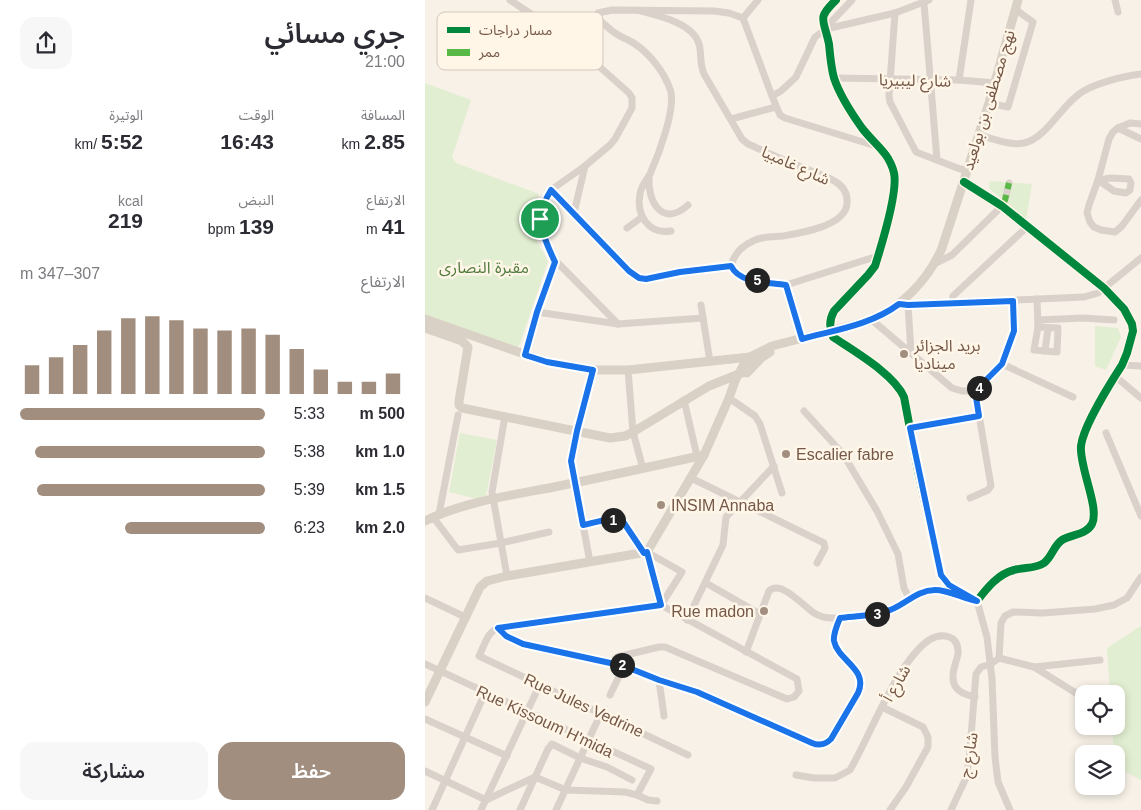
<!DOCTYPE html>
<html lang="ar">
<meta charset="utf-8">
<style>
:root{--surface:#fff;--page:#f7f7f7;--text:#2b2b33;--muted:#7c7c81;--accent:#a28e7f}
body{margin:0;font-family:Helvetica,"Noto Sans Arabic",sans-serif;background:var(--page);color:var(--text);direction:rtl;height:100vh;display:flex;flex-direction:column;font-size:19px;white-space:nowrap}
*{box-sizing:border-box;margin:0}
p{font-size:16px;color:var(--muted)}
.icon{flex:none;width:28px;height:28px;fill:none;stroke:currentColor;stroke-width:2;stroke-linecap:round;stroke-linejoin:round}
.map{position:relative;flex:1;overflow:hidden;direction:ltr}
.side{display:flex;flex-direction:column;background:var(--surface);width:425px}
.side>*{flex:none}
.buttons{position:absolute;left:650px;top:685px;display:grid;gap:10px}
.buttons a{display:grid;place-items:center;width:50px;height:50px;border-radius:10px;background:var(--surface);box-shadow:0 2px 8px #0003;font-size:25px}
.pin{position:absolute;display:grid;place-items:center;width:42px;height:42px;color:#fff;margin:-21px;border:2px solid #fff;border-radius:50%;box-shadow:0 1px 5px #0007}
.km{position:absolute;width:25px;height:25px;margin:-12px;border-radius:50%;background:#222;color:#fff;font-size:14px;line-height:25px;text-align:center}
.round{display:grid;place-items:center;flex:none;width:52px;height:52px;border-radius:15px;background:var(--page)}
.overview{display:flex;align-items:center;justify-content:space-between;height:85px;padding:0 20px}
h1{font-size:28px;font-weight:600;line-height:38px}
.metrics{display:grid;grid-template-columns:repeat(3,1fr);gap:8px;height:85px;padding:5px 20px}
.metrics div{display:grid;align-content:center}
.metrics b{font-size:21px;font-weight:600}
.metrics small{font-size:14px;font-weight:400}
.metrics p{font-size:14px}
.chart{height:140px;padding:10px 20px}
.chart p{display:flex;justify-content:space-between}
.chart svg{width:100%;height:90px;margin-top:5px;stroke:var(--accent);stroke-width:6}
.primary-button{display:flex;gap:10px;margin-top:auto;padding:10px 20px}
.primary-button a{flex:1;height:58px;border-radius:15px;background:var(--accent);color:#fff;font-size:20px;font-weight:600;line-height:58px;text-align:center}
.primary-button a+a{background:var(--page);color:var(--text)}
ul{padding:0 20px;list-style:none;font-size:16px}
li{display:grid;grid-template-columns:80px 60px 1fr;align-items:center;height:38px}
li i{height:12px;border-radius:6px;background:var(--accent)}
main{display:flex;flex:1;min-height:0}
.map>svg:first-child{display:block}
.green{fill:#e2eed1}
.lines{fill:none;stroke-linecap:round;stroke-linejoin:round}
.minor{stroke:#dad1cb;stroke-width:7}
.major{stroke:#dad1c6;stroke-width:9}
.quiet{stroke:#58b947;stroke-width:6;stroke-dasharray:12 6;stroke-linecap:butt}
.cycleway-casing{stroke:#fff6e8;stroke-width:11}
.cycleway{stroke:#00873e;stroke-width:8}
.route-casing{stroke:#fff;stroke-width:10}
.route{stroke:#1a73e8;stroke-width:6}
.poi-dot{fill:#a28e7f;stroke:#fff6e8;stroke-width:2}
.labels{text-anchor:middle;stroke-width:5;stroke-linejoin:round;paint-order:stroke}
.street-label{font-size:16px;fill:#755847;stroke:#fff6e8}
.park-label{font-size:16px;fill:#507c3e;stroke:#fff6e8}
.poi-label{font-size:16px;fill:#755847;stroke:#fff6e8;text-anchor:start}
.key{fill:#fff6e8;stroke:#d6c7b8;stroke-width:1}
.key-label{font-size:14px;fill:#755847}
</style>
<main>
<div class="map">
<svg width="716" height="810" viewBox="0 0 716 810">
<rect width="100%" height="100%" fill="#f7f1e7"/>
<!-- green -->
<g class="green">
<polygon points="0,83 46,100 27,157 31,163 114,194 108,219 108,234 123,261 95,344 91,349 0,317"/>
<polygon points="565,181 607,184 601,220 564,188"/>
<polygon points="670,326 693,328 696,337 681,370 670,366"/>
<polygon points="35,433 72,440 61,496 52,499 24,492"/>
<polygon points="716,626 716,780 691,767 691,754 689,754 687,726 691,726 691,694 685,694 682,648"/>
</g>
<g class="lines">
<!-- minor -->
<g class="minor">
<polyline points="85,0 145,40"/>
<path d="M411 0C391 19 399 19 404 44 405 55 406 67 409 78 414 93 427 114 437 128 449 144 464 152 469 173 473 191 456 247 450 266L443 275 409 311C404 320 404 328 408 337 430 352 469 374 479 397L493 471 516 575 524 585 552 601"/>
<polyline points="690,0 693,12"/>
<polyline points="499,3 512,160"/>
<path d="M212 10C230 15 268 22 274 44 277 54 274 62 279 74L317 139 323 144C341 152 358 160 376 167 388 172 400 175 411 182 419 187 423 194 422 204 420 226 376 233 358 236 348 237 337 236 328 241 317 246 309 254 306 266 315 284 343 282 361 285L377 339"/>
<polyline points="470,13 464,96 465,102 491,152 535,169 542,170"/>
<path d="M169 16C176 21 183 28 190 33 196 37 204 40 210 44 225 54 239 72 245 89 252 107 233 156 225 174 221 181 216 186 215 194 211 214 223 235 246 231"/>
<polyline points="318,18 333,0"/>
<polyline points="401,29 470,13 504,0"/>
<circle cx="150" cy="39" r="5"/>
<polyline points="150,34 173,13 187,10 289,11 304,13 318,18 347,96 356,91 371,77 390,37 401,29 408,20 427,0"/>
<polyline points="149,44 204,93 207,98 207,108 190,139 185,145 160,166 126,190 119,204 115,219 116,226 122,245 131,261 193,324"/>
<polyline points="409,78 534,80 570,83"/>
<polyline points="534,80 546,0"/>
<polyline points="347,96 355,115 360,118 451,146"/>
<polyline points="564,103 583,107 608,22 590,9"/>
<polyline points="306,119 351,107"/>
<polyline points="716,124 705,123 693,128 716,139"/>
<polyline points="693,128 688,132 684,139 673,180 664,205 662,213 665,222 669,227 676,230 690,232 697,226 716,200"/>
<path d="M553 135C567 138 585 146 599 143 622 138 637 104 657 92 671 83 699 76 716 74"/>
<path d="M224 176C222 202 238 228 263 205"/>
<polygon points="686,178 704,179 706,183 705,190 701,193 689,191 673,180"/>
<path d="M539 182 577 206 679 288 699 309 707 324 708 331 702 353 697 365C686 382 658 427 656 446 654 467 675 508 667 524 661 535 647 534 637 540 629 545 627 557 619 563 610 569 599 567 589 570 573 574 562 588 552 601"/>
<polyline points="126,190 204,271 214,277 221,279 255,272 306,266"/>
<polyline points="149,213 160,166"/>
<polyline points="202,228 217,217"/>
<polyline points="509,264 527,255 577,206 580,200 584,183"/>
<polyline points="361,285 453,256"/>
<polyline points="612,299 613,327 609,350 620,351"/>
<polyline points="527,303 528,296 602,227"/>
<polyline points="474,304 483,305 659,297 673,293 716,258"/>
<polyline points="276,305 285,362"/>
<polyline points="483,305 486,352"/>
<polyline points="112,312 193,324 278,318"/>
<polyline points="447,320 527,388 537,391 550,391 577,364 589,331 588,301"/>
<polyline points="613,320 658,318 689,320"/>
<polyline points="613,327 633,328 632,352 620,351 623,328"/>
<polyline points="100,355 112,312 131,261"/>
<polyline points="577,364 648,397"/>
<polyline points="697,365 716,366"/>
<polyline points="203,370 208,432 218,469"/>
<polyline points="690,376 716,398"/>
<polyline points="304,398 330,416 335,424 357,493"/>
<polyline points="259,400 272,456"/>
<polyline points="379,411 418,454 452,511 473,554 479,588 484,598"/>
<polyline points="80,416 67,492 82,576"/>
<polyline points="485,428 554,416"/>
<polyline points="681,433 716,516"/>
<polyline points="266,478 399,543 400,548 392,563"/>
<polyline points="545,498 563,490 566,486 550,391"/>
<polyline points="14,514 33,415"/>
<polyline points="8,517 33,550 76,543 124,532"/>
<polyline points="158,525 194,519 199,523 219,553"/>
<path d="M222 552 257 572 236 605 73 628C62 632 59 647 54 656L263 755"/>
<polyline points="165,562 146,461 151,431 168,370"/>
<polyline points="281,583 335,614"/>
<polyline points="0,598 40,617"/>
<polyline points="552,601 562,637 567,679 570,757 573,782 585,810"/>
<polyline points="262,620 298,545 301,517 349,466"/>
<path d="M73 628 81 636 98 644 199 666 234 680 272 692 393 745 400 743 405 739 433 693C445 669 412 661 409 641 408 634 413 625 415 618"/>
<path d="M321 652 344 591C356 579 379 607 389 613 394 616 401 618 407 618 426 619 451 617 468 608 482 601 494 590 510 590 522 590 533 596 544 600"/>
<polyline points="574,658 609,667 659,698"/>
<polyline points="186,663 192,657 234,647 240,647 362,699 369,697 374,691 372,679 236,605 222,552"/>
<polyline points="0,664 226,769 212,795"/>
<polyline points="609,667 675,660"/>
<polyline points="234,680 239,716"/>
<polyline points="185,695 199,666"/>
<polyline points="691,697 695,696"/>
<polyline points="457,707 498,727 503,737 503,747 481,787 465,810"/>
<polyline points="0,719 82,756"/>
<polyline points="0,771 61,800 110,777 141,790 200,792 212,795 223,800 232,801"/>
<path d="M371 775 389 778H410L425 770C446 734 472 662 504 640 515 633 532 634 533 650 534 655 531 660 530 665 524 685 531 693 550 697"/>
<polyline points="7,810 60,693"/>
<polyline points="56,810 115,684"/>
<polyline points="95,810 123,749 127,744 155,758 182,767 207,780"/>
<polyline points="131,810 176,713"/>
<polyline points="526,810 540,780 544,761 551,674 556,667 566,664 574,658 576,623 580,616 588,612 618,613 670,609 689,605 702,598 716,577"/>
</g>
<!-- major -->
<g class="major">
<polyline points="0,319 122,362 168,370 203,370 325,357"/>
<polyline points="0,328 37,341 43,347 34,401 34,405 37,408 185,438 200,436 208,432 284,386 324,370"/>
<polyline points="322,373 336,358 345,352"/>
<path d="M0 521C38 502 87 495 129 487 179 477 229 466 279 455"/>
<path d="M0 702 55 587 62 581 82 576 222 552 279 455 304 398 310 381 319 364 325 357 347 346 447 320C478 305 503 280 517 248L564 103 593 0"/>
</g>
<!-- quiet -->
<polyline class="quiet" points="577,206 580,200 584,183"/>
<!-- cycleway casing -->
<g class="cycleway-casing">
<path id="cycleway" d="M411 0C391 19 399 19 404 44 405 55 406 67 409 78 414 93 427 114 437 128 449 144 464 152 469 173 473 191 456 247 450 266L443 275 409 311C404 320 404 328 408 337 430 352 469 374 479 397L493 471 516 575 524 585 552 601C562 588 573 574 589 570 599 567 610 569 619 563 627 557 629 545 637 540 647 534 661 535 667 524 675 508 654 467 656 446 658 427 686 382 697 365L702 353 708 331 707 324 699 309 679 288 577 206 539 182"/>
</g>
<!-- cycleway -->
<use href="#cycleway" class="cycleway"/>
</g>
<g class="lines">
<!-- route casing -->
<g class="route-casing">
<path id="route" d="M126 190 204 271 214 278 221 279 255 272 306 266C315 284 343 282 361 285L377 339C410 330 446 325 474 304L483 305 588 301 589 331 577 364 550 391 554 416 485 428 516 575 524 585 552 601C538 599 525 590 510 590 492 590 481 604 465 610 449 616 432 616 415 618 412 625 408 634 409 641 413 661 444 669 433 693L406 739C400 745 394 746 387 743L272 692 234 680 199 666 98 644 81 636 73 628 236 605 222 552 219 553 199 523C189 515 169 523 158 525L146 461 152 431 168 370 122 362 100 355 112 312 130 262C117 235 109 217 126 190Z"/>
</g>
<!-- route -->
<use href="#route" class="route"/>
</g>
<!-- markers -->
<g class="poi-dot">
<circle cx="479" cy="354" r="5"/>
<circle cx="361" cy="454" r="5"/>
<circle cx="236" cy="505" r="5"/>
<circle cx="339" cy="611" r="5"/>
</g>
<g class="labels">
<!-- street labels -->
<g class="street-label">
<text transform="translate(490 80) rotate(1)" y="6">شارع ليبيريا</text>
<text transform="translate(563 100) rotate(-73)" y="6">نهج مصطفى بن بولعيد</text>
<text transform="translate(371 165) rotate(24)" y="6">شارع غامبيا</text>
<text transform="translate(471 683) rotate(-60)" y="6">شارع أ</text>
<text transform="translate(159 705) rotate(25)" y="6">Rue Jules Vedrine</text>
<text transform="translate(120 721) rotate(25)" y="6">Rue Kissoum H'mida</text>
<text transform="translate(543 755) rotate(-80)" y="6">شارع ج</text>
</g>
<!-- park labels -->
<g class="park-label">
<text x="59" y="273">مقبرة النصارى</text>
</g>
<!-- poi labels -->
<g class="poi-label">
<text x="489" y="351">بريد الجزائر<tspan x="489" dy="18">ميناديا</tspan></text>
<text x="371" y="460">Escalier fabre</text>
<text x="246" y="511">INSIM Annaba</text>
<text x="329" y="617" text-anchor="end">Rue madon</text>
</g>
</g>
<!-- legend -->
<rect x="12" y="12" width="166" height="58" rx="8" class="key"/>
<rect x="22" y="27" width="23" height="6" fill="#00873e"/>
<rect x="22" y="49" width="23" height="7" fill="#58b947"/>
<g class="key-label">
<text x="54" y="35">مسار دراجات</text>
<text x="54" y="57">ممر</text>
</g>
</svg>
<div class="buttons">
<a><svg class="icon" aria-label="locate" viewBox="0 0 24 24"><circle cx="12" cy="12" r="6"/><path d="M12 2v4M12 18v4M2 12h4M18 12h4"/></svg></a>
<a><svg class="icon" aria-label="layers" viewBox="0 0 24 24"><path d="M12 4l9 5-9 5-9-5zM3 14l9 5 9-5"/></svg></a>
</div>
<div class="pin" style="left:115px;top:219px;background:#1e9e55"><svg class="icon" aria-label="arrive" viewBox="0 0 24 24"><path d="M6 21V4h12l-3 4 3 4H6"/></svg></div>
<b class="km" style="left:188px;top:520px">1</b>
<b class="km" style="left:197px;top:665px">2</b>
<b class="km" style="left:452px;top:614px">3</b>
<b class="km" style="left:554px;top:388px">4</b>
<b class="km" style="left:332px;top:280px">5</b>
</div>
<section class="side">
<div class="overview"><div><h1>جري مسائي</h1><p>21:00</p></div><a class="round"><svg class="icon" aria-label="share" viewBox="0 0 24 24"><path d="M12 15V3M7 8l5-5 5 5M5 13v7h14v-7"/></svg></a></div>
<div class="metrics">
<div><p>المسافة</p><b>2.85<small> km</small></b></div>
<div><p>الوقت</p><b>16:43</b></div>
<div><p>الوتيرة</p><b>5:52<small> /km</small></b></div>
</div>
<div class="metrics">
<div><p>الارتفاع</p><b>41<small> m</small></b></div>
<div><p>النبض</p><b>139<small> bpm</small></b></div>
<div><p>kcal</p><b>219</b></div>
</div>
<div class="chart"><p><span>الارتفاع</span>307–347 m</p>
<svg viewBox="0 0 160 44" preserveAspectRatio="none"><path d="M5 44V30M15 44V26M25 44V20M35 44V13M45 44V7M55 44V6M65 44V8M75 44V12M85 44V13M95 44V12M105 44V15M115 44V22M125 44V32M135 44V38M145 44V38M155 44V34"/></svg>
</div>
<ul>
<li><b>500 m</b>5:33<i style="width:100%"></i></li>
<li><b>1.0 km</b>5:38<i style="width:94%"></i></li>
<li><b>1.5 km</b>5:39<i style="width:93%"></i></li>
<li><b>2.0 km</b>6:23<i style="width:57%"></i></li>
</ul>
<div class="primary-button"><a>حفظ</a><a>مشاركة</a></div>
</section>
</main>
